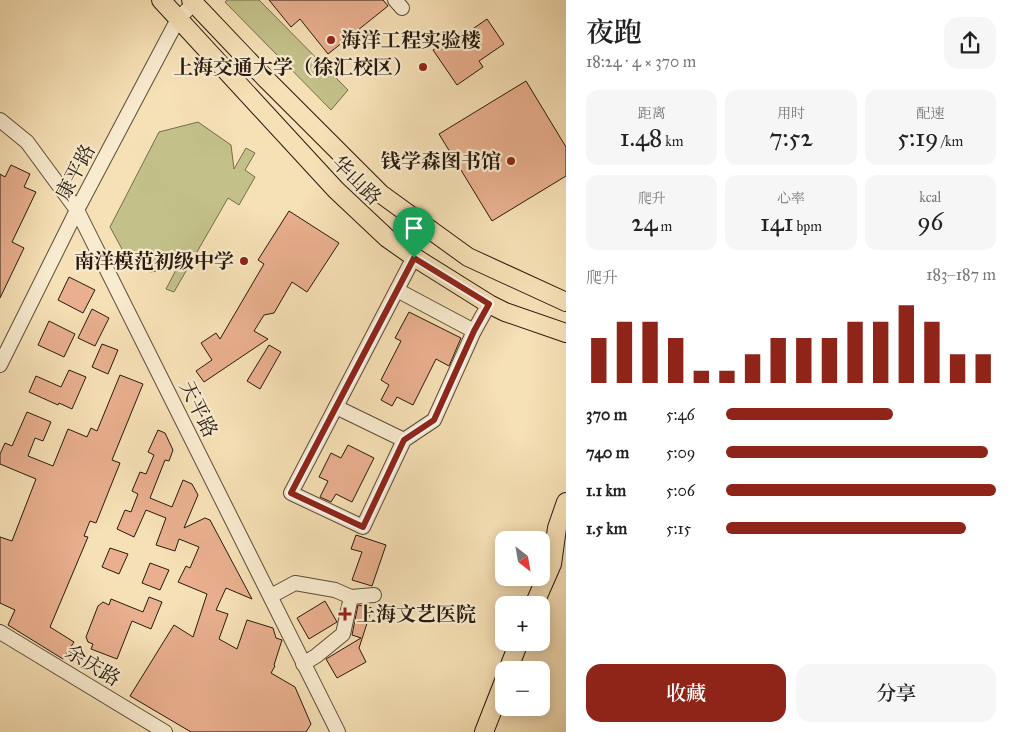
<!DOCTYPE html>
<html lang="zh">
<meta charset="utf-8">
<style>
:root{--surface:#fff;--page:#f6f6f6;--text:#222;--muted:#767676;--accent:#8f2418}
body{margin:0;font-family:"IM FELL Great Primer","Noto Serif SC",serif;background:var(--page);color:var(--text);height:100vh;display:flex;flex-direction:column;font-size:19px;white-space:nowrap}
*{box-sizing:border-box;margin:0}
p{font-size:16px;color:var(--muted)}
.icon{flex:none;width:28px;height:28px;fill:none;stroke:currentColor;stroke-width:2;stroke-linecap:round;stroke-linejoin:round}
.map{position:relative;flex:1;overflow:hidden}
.side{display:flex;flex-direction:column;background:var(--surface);width:450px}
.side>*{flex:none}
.needle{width:32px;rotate:149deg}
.fabs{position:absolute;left:495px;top:531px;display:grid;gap:10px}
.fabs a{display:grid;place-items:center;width:55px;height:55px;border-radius:10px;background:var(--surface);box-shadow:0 2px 12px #0003;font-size:25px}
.pin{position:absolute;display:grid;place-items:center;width:42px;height:42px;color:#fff;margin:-51px -21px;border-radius:50% 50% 50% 0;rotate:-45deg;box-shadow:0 0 5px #0007}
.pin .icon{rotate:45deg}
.round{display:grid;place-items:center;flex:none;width:52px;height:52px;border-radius:15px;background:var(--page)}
.headline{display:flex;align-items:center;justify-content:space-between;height:85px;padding:0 20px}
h1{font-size:28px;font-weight:600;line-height:38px}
.metrics{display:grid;grid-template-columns:repeat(3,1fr);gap:8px;height:85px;padding:5px 20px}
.metrics div{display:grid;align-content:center;border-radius:12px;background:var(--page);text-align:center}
.metrics b{font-size:25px;font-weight:600}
.metrics small{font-size:14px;font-weight:400}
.metrics p{font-size:14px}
.chart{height:140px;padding:10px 20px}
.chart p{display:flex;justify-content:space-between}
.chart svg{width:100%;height:90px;margin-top:5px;stroke:var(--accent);stroke-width:6}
.cta{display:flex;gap:10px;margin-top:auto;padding:10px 20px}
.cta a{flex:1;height:58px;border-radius:15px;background:var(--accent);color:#fff;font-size:20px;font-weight:600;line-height:58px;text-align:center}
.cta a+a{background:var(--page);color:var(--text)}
ul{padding:0 20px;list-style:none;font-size:16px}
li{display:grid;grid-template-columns:80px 60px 1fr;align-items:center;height:38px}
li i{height:12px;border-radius:6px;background:var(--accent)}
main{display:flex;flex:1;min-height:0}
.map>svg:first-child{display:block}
.green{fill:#c3c089;stroke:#756d4c}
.building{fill:#e9af8e;stroke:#271a10}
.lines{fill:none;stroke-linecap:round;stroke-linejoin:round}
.minor-casing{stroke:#5b4c39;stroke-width:16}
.major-casing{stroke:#271a10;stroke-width:20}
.minor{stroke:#f9ebcf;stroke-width:14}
.major{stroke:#f6e0b5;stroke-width:18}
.route-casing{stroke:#fff;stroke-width:10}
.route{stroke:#8f2418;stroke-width:6}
.poi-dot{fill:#8f2418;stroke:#f9ebcf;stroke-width:2}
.labels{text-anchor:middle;stroke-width:4.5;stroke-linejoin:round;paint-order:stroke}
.poi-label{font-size:20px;font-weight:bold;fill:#271a10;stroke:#f9ebcf;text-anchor:end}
.street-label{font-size:20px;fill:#271a10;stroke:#f9ebcf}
</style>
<main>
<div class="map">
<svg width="566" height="732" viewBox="0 0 566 732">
<rect width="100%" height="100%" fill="#f6e0b5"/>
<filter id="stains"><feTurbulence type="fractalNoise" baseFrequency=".004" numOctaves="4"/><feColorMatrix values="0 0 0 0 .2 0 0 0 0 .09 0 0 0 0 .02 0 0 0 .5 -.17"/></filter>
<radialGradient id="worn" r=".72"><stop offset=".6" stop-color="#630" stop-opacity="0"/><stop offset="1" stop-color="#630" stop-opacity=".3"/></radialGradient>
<!-- green -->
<g class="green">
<polygon points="227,0 259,0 348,90 331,110 225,2"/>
<polygon points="198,122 231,145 234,169 246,148 255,153 245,170 255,177 239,205 228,198 174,292 166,289 177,268 150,272 128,260 110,227 159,132"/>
</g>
<!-- building -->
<g class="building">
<polygon points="269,0 383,0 388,6 328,54 300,19 291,27"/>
<polygon points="487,19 504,44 479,61 483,67 457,85 433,50 458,33 461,37"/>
<polygon points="526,81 566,147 566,176 492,221 439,134"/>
<polygon points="11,165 30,174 24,187 36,192 12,242 24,248 0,298 0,174 5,177"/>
<polygon points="289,211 339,243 307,292 292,282 274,313 264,315 254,331 268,339 204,382 196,371 212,360 201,343 216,333 220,339 264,264 258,260"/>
<polygon points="69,277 95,290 83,313 58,300"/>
<polygon points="92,309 109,318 95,346 78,338"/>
<polygon points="409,312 461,338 449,366 436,359 413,405 397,397 392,406 381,400 389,385 381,380 401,341 395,338"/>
<polygon points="49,321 75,334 64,357 38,345"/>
<polygon points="102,344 118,350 108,374 92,367"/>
<polygon points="269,345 281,352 260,389 247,381"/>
<polygon points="69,370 86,377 72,409 59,403 58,405 29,392 36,376 61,387"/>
<polygon points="120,375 143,384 112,460 120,463 96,523 90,521 84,536 88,537 50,627 74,642 63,659 8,625 15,610 0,603 0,537 12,541 36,479 0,464 0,454 5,443 12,446 27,412 51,422 43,441 35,438 28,456 53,466 68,429 87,437 91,428 97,431"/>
<polygon points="158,430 165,433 173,450 169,461 165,460 150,498 172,507 183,480 192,484 198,495 184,528 205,518 210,520 252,599 226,588 216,610 228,614 219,639 237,649 247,620 273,628 276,638 282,640 274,665 275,666 271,673 295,687 311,724 306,732 191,732 130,696 174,625 193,637 207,594 178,582 186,566 190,568 199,547 179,539 175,551 156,545 166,518 146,510 134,537 117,529 125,510 131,512 138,494 132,491 140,472 146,474 154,455 148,452"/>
<polygon points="348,445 374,458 352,502 336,494 331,502 320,497 328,481 319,477 331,453 341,458"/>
<polygon points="356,535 386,545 372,586 352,580 362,552 351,549"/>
<polygon points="110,548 128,554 119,574 102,567"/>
<polygon points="150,563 169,570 160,590 142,583"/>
<polygon points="149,597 162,602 151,629 132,621 117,659 91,649 93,644 88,642 86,637 98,606 103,602 109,605 111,599 143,612"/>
<polygon points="325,601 337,622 309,639 297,618"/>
<polygon points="358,605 372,608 359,648 366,662 337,678 326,659 361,638 352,635"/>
</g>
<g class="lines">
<!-- minor casing -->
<g class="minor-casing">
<g id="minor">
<polyline points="395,0 402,8"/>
<polyline points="0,120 27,142 77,210 338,732"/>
<polyline points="414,257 291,493 363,527 404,440 434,420 474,331 489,304"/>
<polyline points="397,290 474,331"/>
<polyline points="0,365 77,210 178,19 194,3"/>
<polyline points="336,407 404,440"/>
<polyline points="271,596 295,583 335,590 351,597 343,634 316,656 303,664"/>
<polyline points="351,597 374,595"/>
<polyline points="0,632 165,732"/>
</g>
</g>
<!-- major casing -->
<g class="major-casing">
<g id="major">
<polyline points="161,0 336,190 387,238 414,257 489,304 505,312 566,333"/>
<polyline points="191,0 267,80 381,194 468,257 566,302"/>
<polyline points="534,605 552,564 557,528 566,502"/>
<polyline points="508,670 519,642"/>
<polyline points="484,732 504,681"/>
</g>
</g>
<!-- minor -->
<use href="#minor" class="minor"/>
<!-- major -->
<use href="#major" class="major"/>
</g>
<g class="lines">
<!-- route casing -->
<g class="route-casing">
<polygon id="route" points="414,258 489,304 474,331 434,420 404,440 363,527 291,493"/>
</g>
<!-- route -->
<use href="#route" class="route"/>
</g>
<!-- markers -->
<g class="poi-dot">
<circle cx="331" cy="40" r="5"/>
<circle cx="423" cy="67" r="5"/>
<circle cx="511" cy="161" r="5"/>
<circle cx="244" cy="261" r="5"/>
<path d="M342.5 606.5h5v5h5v5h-5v5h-5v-5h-5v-5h5z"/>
</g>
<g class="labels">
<!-- poi labels -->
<g class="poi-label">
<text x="341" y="47" text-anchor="start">海洋工程实验楼</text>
<text x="413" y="74">上海交通大学（徐汇校区）</text>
<text x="501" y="168">钱学森图书馆</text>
<text x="234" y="268">南洋模范初级中学</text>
<text x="356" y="621" text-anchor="start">上海文艺医院</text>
</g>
<!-- street labels -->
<g class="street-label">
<text transform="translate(75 172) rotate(-62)" y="7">康平路</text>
<text transform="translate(357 180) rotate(45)" y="7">华山路</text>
<text transform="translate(199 409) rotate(64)" y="7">天平路</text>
<text transform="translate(93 665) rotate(31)" y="7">余庆路</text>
</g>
</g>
<rect width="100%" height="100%" filter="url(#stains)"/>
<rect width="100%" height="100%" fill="url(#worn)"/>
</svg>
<div class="fabs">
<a><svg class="needle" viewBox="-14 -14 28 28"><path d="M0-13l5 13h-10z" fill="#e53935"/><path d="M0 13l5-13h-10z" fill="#767676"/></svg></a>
<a>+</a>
<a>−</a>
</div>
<div class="pin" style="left:414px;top:258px;background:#1e9e55"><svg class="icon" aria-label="arrive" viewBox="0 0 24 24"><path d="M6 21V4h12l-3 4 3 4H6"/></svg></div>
</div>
<section class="side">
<div class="headline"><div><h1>夜跑</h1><p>18:24 · 4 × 370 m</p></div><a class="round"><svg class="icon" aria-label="share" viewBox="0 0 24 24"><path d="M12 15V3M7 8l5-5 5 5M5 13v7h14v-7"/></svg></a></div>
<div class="metrics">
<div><p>距离</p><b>1.48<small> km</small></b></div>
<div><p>用时</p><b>7:52</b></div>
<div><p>配速</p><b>5:19<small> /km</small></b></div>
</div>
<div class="metrics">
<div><p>爬升</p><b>24<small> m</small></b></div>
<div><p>心率</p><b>141<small> bpm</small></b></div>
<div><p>kcal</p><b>96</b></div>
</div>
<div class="chart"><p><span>爬升</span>183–187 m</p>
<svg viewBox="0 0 160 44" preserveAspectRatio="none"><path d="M5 44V22M15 44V14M25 44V14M35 44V22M45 44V38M55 44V38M65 44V30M75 44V22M85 44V22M95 44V22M105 44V14M115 44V14M125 44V6M135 44V14M145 44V30M155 44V30"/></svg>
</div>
<ul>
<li><b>370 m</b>5:46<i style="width:62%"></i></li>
<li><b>740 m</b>5:09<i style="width:97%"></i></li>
<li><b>1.1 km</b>5:06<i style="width:100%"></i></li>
<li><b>1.5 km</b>5:15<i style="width:89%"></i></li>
</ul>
<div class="cta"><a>收藏</a><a>分享</a></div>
</section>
</main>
